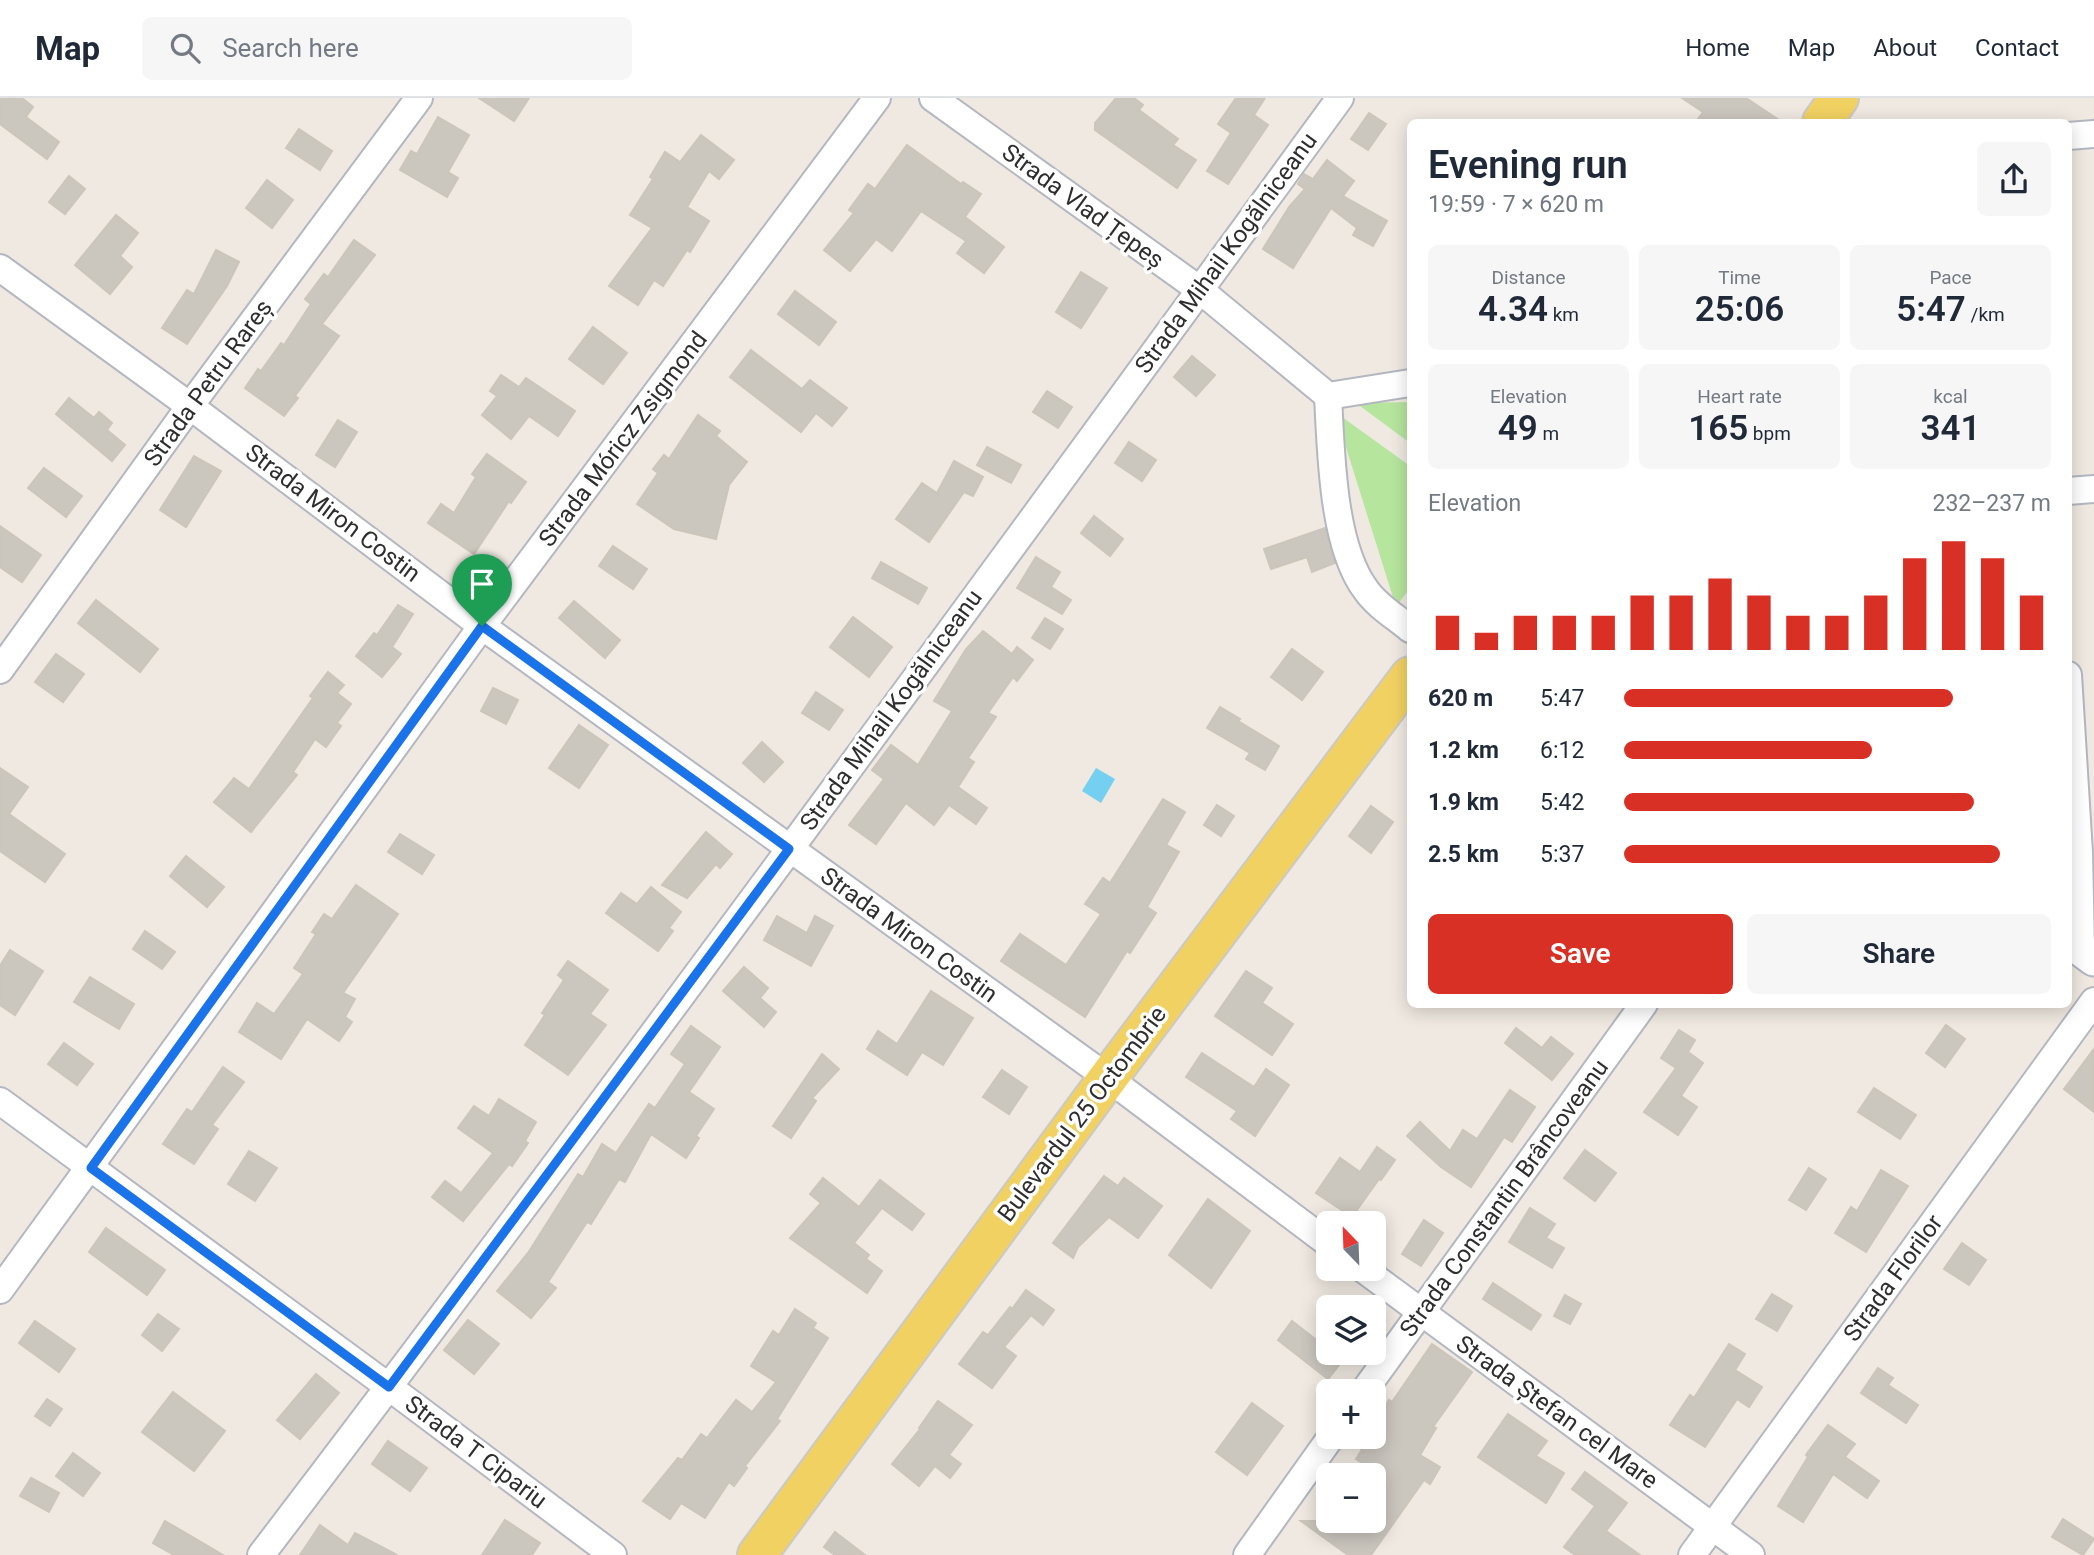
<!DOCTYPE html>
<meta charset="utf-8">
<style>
:root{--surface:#fff;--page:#f6f6f7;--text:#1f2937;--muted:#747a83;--line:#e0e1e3;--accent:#d93025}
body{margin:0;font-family:Roboto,sans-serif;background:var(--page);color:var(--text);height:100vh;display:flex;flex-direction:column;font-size:26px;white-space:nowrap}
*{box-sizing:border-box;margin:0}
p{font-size:23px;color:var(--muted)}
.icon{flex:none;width:38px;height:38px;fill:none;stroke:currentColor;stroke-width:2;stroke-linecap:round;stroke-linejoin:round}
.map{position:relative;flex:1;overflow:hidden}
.side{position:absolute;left:1407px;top:21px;width:665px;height:889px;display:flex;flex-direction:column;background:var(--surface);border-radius:10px;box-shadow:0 4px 18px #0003}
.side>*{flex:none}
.needle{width:46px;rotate:337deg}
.controls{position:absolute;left:1316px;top:1113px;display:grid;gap:14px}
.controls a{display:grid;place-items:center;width:70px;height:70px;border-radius:10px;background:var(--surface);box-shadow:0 4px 18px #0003;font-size:35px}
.pin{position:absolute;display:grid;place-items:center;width:60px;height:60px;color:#fff;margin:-72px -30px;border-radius:50% 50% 50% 0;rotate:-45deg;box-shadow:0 0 7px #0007}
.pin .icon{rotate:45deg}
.round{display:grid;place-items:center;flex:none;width:74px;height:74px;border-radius:10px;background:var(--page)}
.overview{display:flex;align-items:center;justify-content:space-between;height:119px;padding:0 21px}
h1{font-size:38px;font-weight:600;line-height:52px}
.figures{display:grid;grid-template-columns:repeat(3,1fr);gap:10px;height:119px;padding:7px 21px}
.figures div{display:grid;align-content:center;border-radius:10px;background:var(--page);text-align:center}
.figures b{font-size:35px;font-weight:600}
.figures small{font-size:19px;font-weight:400}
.figures p{font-size:19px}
.chart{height:196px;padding:14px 21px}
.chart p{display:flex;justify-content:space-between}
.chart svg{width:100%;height:126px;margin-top:7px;stroke:var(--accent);stroke-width:6}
.primary-button{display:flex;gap:14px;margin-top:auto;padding:14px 21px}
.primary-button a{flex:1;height:80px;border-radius:10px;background:var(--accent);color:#fff;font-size:28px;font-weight:600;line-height:80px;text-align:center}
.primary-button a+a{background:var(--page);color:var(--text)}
ul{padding:0 21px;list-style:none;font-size:23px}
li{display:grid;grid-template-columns:112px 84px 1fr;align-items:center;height:52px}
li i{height:18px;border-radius:9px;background:var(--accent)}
header{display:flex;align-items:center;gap:42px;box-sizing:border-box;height:98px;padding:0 35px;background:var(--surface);border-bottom:2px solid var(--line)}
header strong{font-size:33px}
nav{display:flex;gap:38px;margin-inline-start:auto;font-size:24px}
.search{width:490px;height:63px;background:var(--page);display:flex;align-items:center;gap:18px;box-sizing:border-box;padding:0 24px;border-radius:10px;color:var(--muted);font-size:26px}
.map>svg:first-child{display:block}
.green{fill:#b6e59e}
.water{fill:#75cff0}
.building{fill:#cbc7bf;stroke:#cbc5ba;stroke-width:2}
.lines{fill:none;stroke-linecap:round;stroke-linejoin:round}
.minor-casing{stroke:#b4b7c1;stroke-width:30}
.tertiary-casing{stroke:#b4b7c1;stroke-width:37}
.primary-casing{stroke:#c9c9c9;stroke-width:42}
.minor{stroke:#fff;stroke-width:26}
.tertiary{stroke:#fff;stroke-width:33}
.primary{stroke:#f2d163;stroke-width:38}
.route-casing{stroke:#fff;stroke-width:14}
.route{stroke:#1a73e8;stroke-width:9}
.labels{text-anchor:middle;stroke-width:7;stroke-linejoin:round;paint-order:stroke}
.street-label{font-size:24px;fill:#2e2e2e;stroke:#fff}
</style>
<header>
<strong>Map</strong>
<div class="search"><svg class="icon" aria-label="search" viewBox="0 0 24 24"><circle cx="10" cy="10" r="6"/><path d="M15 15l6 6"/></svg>Search here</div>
<nav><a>Home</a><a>Map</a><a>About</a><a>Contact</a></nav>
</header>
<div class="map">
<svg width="2094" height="1457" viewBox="0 0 2094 1457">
<rect width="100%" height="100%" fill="#efe9e1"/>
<!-- green -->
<g class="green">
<polygon points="1410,304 1410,345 1356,305"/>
<polygon points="1335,314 1410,368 1410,490 1396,509"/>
</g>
<!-- water -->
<polygon class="water" points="1096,670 1115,681 1101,705 1082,693"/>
<!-- building -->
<g class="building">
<polygon points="0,0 22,0 33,9 26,19 59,44 47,61 0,26"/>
<polygon points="479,0 529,0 514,23"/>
<polygon points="1116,0 1134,0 1143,7 1139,12 1178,41 1173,47 1196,62 1177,90 1095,32 1095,25"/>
<polygon points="1236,0 1265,0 1254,17 1268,27 1228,86 1207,73 1231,35 1218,26"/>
<polygon points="1682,0 1746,0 1782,24 1696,24 1703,14"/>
<polygon points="1369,15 1386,26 1368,52 1351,41"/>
<polygon points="438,19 469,37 448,74 458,80 447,99 400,72 411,53 417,56"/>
<polygon points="299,31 332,53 320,72 286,50"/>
<polygon points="701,37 734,62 719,81 709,73 687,109 709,123 690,154 687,152 663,188 654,182 638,207 609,188 652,130 630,117 653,81 650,79 665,54 680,64"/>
<polygon points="907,47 961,86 963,84 981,96 965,119 1004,149 984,175 957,155 966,143 921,113 892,153 876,141 850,173 824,152 854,115 849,112 868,86 875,91"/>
<polygon points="1327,62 1354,83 1343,98 1387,123 1373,148 1353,137 1357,130 1331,110 1293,170 1263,151 1289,109 1305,91 1298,86 1304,76 1313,81"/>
<polygon points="69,78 85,91 65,116 49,104"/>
<polygon points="267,82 293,102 272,130 246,110"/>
<polygon points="116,117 138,135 120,158 132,169 110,196 75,167"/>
<polygon points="354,142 375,157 322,226 339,238 295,298 298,300 284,318 245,290 258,271 261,273 281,245 284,247 311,206 305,201 324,176 328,179"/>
<polygon points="216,152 239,164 227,188 187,246 162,230 187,192 194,196"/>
<polygon points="1081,174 1107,190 1081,230 1056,214"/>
<polygon points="795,193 836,224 819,247 778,216"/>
<polygon points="593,229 627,255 603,286 569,261"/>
<polygon points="751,252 802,291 810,282 847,310 832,328 816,315 801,334 730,279"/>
<polygon points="1192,258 1215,277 1196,298 1174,279"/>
<polygon points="501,277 519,289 526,280 575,313 558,338 529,318 511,341 482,317 497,298 490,293"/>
<polygon points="1047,293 1072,309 1058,330 1033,314"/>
<polygon points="69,300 94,320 99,314 112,325 107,332 125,347 112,363 56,316"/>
<polygon points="698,317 720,333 716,338 747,364 729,387 716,441 674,431 637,406 658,375 653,371 664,357 669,361"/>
<polygon points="338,322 357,334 335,369 316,357"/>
<polygon points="1129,344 1156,362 1142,383 1115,365"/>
<polygon points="987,349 1021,367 1011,385 977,367"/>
<polygon points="487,356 526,384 511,405 509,403 474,456 428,425 441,406 454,415 476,379 472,376"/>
<polygon points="194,358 221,373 186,429 160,412"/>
<polygon points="954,363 983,379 973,398 964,394 929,444 896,421 922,385 937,395"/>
<polygon points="44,370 82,398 66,419 28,390"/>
<polygon points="1094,418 1123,441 1110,458 1081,435"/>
<polygon points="0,428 41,457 22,484 0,469"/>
<polygon points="1325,430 1335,465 1312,474 1307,459 1271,471 1264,451"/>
<polygon points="613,448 647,471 633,491 599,468"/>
<polygon points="1036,459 1060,474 1051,489 1071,502 1062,516 1017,490"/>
<polygon points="881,464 927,490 918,506 872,480"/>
<polygon points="96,502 158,551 140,574 78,525"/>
<polygon points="574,503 620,542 605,560 559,520"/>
<polygon points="398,507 413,516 392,549 401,556 382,579 356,558 374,535 377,537"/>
<polygon points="853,519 892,549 869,579 830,549"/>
<polygon points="1045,520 1063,531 1050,551 1032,540"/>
<polygon points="983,533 1012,556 1017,549 1033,562 1017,583 1013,579 988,615 996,619 968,660 974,664 958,689 987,710 976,726 949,707 934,727 906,705 876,746 849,727 884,681 872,672 891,647 918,667 952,613 934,603 966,551"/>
<polygon points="1292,551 1323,574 1302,602 1271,579"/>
<polygon points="56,556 84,576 63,604 35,584"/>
<polygon points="328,574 344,587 337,595 351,606 337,625 341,628 326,649 315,641 293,674 297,677 251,734 214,704 234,680 249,691 313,600 310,598"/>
<polygon points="493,590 518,602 506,626 481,613"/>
<polygon points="816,594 843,612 829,632 802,615"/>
<polygon points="1220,609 1240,621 1238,623 1279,648 1265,672 1246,661 1250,655 1207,630"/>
<polygon points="579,627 608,647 579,690 549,670"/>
<polygon points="762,644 783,664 764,684 743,665"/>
<polygon points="0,670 28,689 9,716 65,756 45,784 0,753"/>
<polygon points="1163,701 1185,714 1166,747 1179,754 1147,809 1156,815 1130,855 1127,853 1085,919 1001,863 1020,836 1066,867 1101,816 1085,806 1103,780 1110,785"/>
<polygon points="1217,707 1234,718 1221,738 1204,727"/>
<polygon points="1371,708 1393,724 1371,755 1349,738"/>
<polygon points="706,734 732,756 720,770 716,766 687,800 662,787"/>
<polygon points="400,736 434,757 422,776 388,754"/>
<polygon points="186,758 224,789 207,809 170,778"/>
<polygon points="356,787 398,816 343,895 355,901 345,919 352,924 339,943 307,921 281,961 239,934 257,905 274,916 303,876 294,870 316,836 312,834 324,816 332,821"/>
<polygon points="651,789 681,814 669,830 673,833 658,853 606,815 621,795 637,806"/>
<polygon points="777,818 807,835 815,818 833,828 811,868 764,842"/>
<polygon points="145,833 175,854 162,871 133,851"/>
<polygon points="10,852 43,873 15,917 0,907 0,868"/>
<polygon points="568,863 608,892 590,916 606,927 568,977 525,947 545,917 542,915 564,882 558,877"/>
<polygon points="744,869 768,890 760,900 776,914 764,929 723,893"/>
<polygon points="1246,873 1272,890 1262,905 1293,926 1272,957 1215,918"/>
<polygon points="90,879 134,906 119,931 74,904"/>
<polygon points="931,893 973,920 943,967 922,954 907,977 867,951 878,933 897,946"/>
<polygon points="1946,927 1965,941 1945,969 1926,955"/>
<polygon points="691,928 720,949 689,994 714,1011 696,1038 699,1040 686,1060 651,1036 625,1084 619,1081 591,1126 587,1124 548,1184 556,1190 531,1220 497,1193 528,1155 578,1076 583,1079 602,1046 616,1055 649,1006 655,1010 685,966 671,956"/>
<polygon points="1516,930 1542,950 1551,939 1573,956 1552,982 1505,945"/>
<polygon points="1679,932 1695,942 1688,954 1703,965 1681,998 1697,1009 1678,1037 1644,1014 1676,970 1661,960"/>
<polygon points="64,945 93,966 77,987 48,966"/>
<polygon points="2094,951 2094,1014 2064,991"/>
<polygon points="1202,955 1254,989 1266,971 1289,987 1255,1038 1231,1021 1237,1013 1186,979"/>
<polygon points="822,956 839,971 812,1000 816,1003 791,1040 773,1028"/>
<polygon points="223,969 244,984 212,1027 218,1031 194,1066 163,1046 187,1011 192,1014"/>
<polygon points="1002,972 1027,989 1009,1016 983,999"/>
<polygon points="1874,990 1916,1017 1900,1041 1858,1014"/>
<polygon points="1510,992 1535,1009 1512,1044 1504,1039 1471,1089 1441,1069 1407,1038 1420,1024 1450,1053 1463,1032 1477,1041"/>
<polygon points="499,1001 536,1024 525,1043 528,1045 512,1068 509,1066 463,1123 432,1099 445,1083 461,1095 493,1055 458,1030 474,1008 489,1018"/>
<polygon points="1377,1049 1395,1062 1381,1082 1379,1081 1352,1119 1316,1095 1340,1060 1360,1074"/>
<polygon points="1585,1052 1616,1075 1595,1103 1564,1080"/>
<polygon points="249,1053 277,1070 255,1103 228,1086"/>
<polygon points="1809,1070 1826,1081 1806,1112 1789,1102"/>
<polygon points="1881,1072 1908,1088 1866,1154 1835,1135 1851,1109 1857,1113"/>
<polygon points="1104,1078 1118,1088 1124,1080 1162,1108 1138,1140 1109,1119 1078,1149 1073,1160 1053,1145"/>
<polygon points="823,1080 859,1109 880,1082 924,1116 912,1132 882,1110 854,1145 869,1157 866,1161 882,1173 867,1195 790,1140 821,1105 810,1096"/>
<polygon points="1208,1101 1250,1133 1211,1190 1169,1157"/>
<polygon points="1530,1110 1555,1126 1546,1140 1564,1150 1552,1170 1509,1144"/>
<polygon points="1424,1122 1443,1135 1421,1168 1402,1156"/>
<polygon points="106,1130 165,1172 147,1197 89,1154"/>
<polygon points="1962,1145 1986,1162 1969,1187 1944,1171"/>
<polygon points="1493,1185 1541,1217 1531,1232 1483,1201"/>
<polygon points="1026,1192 1054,1212 1043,1227 1031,1217 1004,1249 1016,1258 992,1290 959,1266 983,1234 988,1237 1010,1209 1012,1211"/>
<polygon points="1772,1196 1792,1208 1777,1233 1756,1221"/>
<polygon points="1565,1197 1581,1206 1570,1226 1554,1218"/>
<polygon points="795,1211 816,1225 813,1230 828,1240 777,1321 780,1323 745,1368 747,1370 734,1388 729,1384 705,1420 681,1405 670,1421 643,1403 678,1360 682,1362 701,1336 707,1340 736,1302 752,1314 776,1284 751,1268 773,1233 779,1237"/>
<polygon points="158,1216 179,1231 162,1253 142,1237"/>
<polygon points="468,1222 499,1246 474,1276 444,1252"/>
<polygon points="35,1223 75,1251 59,1274 19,1245"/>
<polygon points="1292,1223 1328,1251 1328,1255 1333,1255 1343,1262 1328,1281 1278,1242"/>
<polygon points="1432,1246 1472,1274 1433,1329 1436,1330 1420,1357 1440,1369 1430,1386 1424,1382 1371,1457 1348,1457 1301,1423 1374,1423 1374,1377 1355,1377 1364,1366 1356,1361 1370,1339 1374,1339 1377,1328 1375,1326 1389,1302 1392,1304"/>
<polygon points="1729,1246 1745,1256 1735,1272 1762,1289 1749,1309 1737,1301 1705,1349 1670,1327 1690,1297 1694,1300"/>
<polygon points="1878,1270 1893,1280 1888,1287 1918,1307 1906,1325 1861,1295"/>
<polygon points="316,1276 339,1295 300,1341 277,1322"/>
<polygon points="173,1294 225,1333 194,1373 142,1334"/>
<polygon points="47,1301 62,1311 50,1328 35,1318"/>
<polygon points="938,1303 972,1327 949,1357 961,1366 950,1380 935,1368 919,1388 892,1366 920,1331 919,1330"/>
<polygon points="1252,1305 1283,1328 1247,1377 1216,1354"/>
<polygon points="1508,1316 1547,1343 1536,1358 1564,1375 1546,1405 1478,1359"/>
<polygon points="1828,1327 1855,1346 1845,1359 1879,1383 1867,1400 1833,1376 1803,1424 1778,1408 1808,1359 1806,1357"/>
<polygon points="388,1343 427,1370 410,1393 372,1366"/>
<polygon points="73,1355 100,1375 83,1398 56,1378"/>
<polygon points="1585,1374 1627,1405 1606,1433 1640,1457 1575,1457 1564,1449 1595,1408 1572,1391"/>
<polygon points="31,1380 59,1395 49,1414 20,1398"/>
<polygon points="2063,1421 2094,1441 2083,1457 2052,1439"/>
<polygon points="505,1422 540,1445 532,1457 482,1457"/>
<polygon points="165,1423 223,1457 174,1457 153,1445"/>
<polygon points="320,1427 348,1447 355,1435 397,1457 300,1457"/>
<polygon points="835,1434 865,1457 835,1457 824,1449"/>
</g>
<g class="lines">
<!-- minor casing -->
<g class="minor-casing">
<g id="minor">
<polyline points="933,0 1200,192 1328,298"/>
<polyline points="2068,38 2094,36"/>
<polyline points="0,170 190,308 482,528 1108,980 1328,1145"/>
<path d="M1328 298C1331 353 1332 447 1366 492 1377 508 1396 519 1410 531"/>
<polyline points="1328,298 1410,285"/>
<polyline points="2068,393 2094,391"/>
<polyline points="0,572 190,308 419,0"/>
<polyline points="2068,577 2079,755 2081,852"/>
<polyline points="0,1003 389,1289 613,1457"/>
<polyline points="1363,1171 1751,1457"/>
<polyline points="0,1192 482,528 877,0"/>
<polyline points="1364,1293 1644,906"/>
<path d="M261 1457C627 977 984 488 1340 0"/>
<polyline points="1247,1457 1331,1339"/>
<polyline points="1692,1457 2094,903"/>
</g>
</g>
<!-- tertiary casing -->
<g class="tertiary-casing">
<polyline id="tertiary" points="2068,842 2094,861"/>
</g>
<!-- primary casing -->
<g class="primary-casing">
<g id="primary">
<polyline points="1822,24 1839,0"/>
<polyline points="757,1457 1108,980 1410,578"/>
</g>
</g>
<!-- minor -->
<use href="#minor" class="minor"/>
<!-- tertiary -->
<use href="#tertiary" class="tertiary"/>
<!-- primary -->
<use href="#primary" class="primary"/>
</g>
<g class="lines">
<!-- route casing -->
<g class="route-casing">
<polygon id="route" points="482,528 789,751 389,1289 91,1070"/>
</g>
<!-- route -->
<use href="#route" class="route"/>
</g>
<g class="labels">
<!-- street labels -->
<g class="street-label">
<text transform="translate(1083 108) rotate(36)" y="8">Strada Vlad Țepeș</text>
<text transform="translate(1226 155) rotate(-54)" y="8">Strada Mihail Kogălniceanu</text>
<text transform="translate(208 285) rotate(-54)" y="8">Strada Petru Rareș</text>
<text transform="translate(623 341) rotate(-53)" y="8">Strada Móricz Zsigmond</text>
<text transform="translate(333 415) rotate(37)" y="8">Strada Miron Costin</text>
<text transform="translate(891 612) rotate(-54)" y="8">Strada Mihail Kogălniceanu</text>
<text transform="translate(909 837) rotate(36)" y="8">Strada Miron Costin</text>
<text transform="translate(1082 1016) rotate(-53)" y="8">Bulevardul 25 Octombrie</text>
<text transform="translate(1504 1100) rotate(-54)" y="8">Strada Constantin Brâncoveanu</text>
<text transform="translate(1893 1180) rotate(-54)" y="8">Strada Florilor</text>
<text transform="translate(1557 1314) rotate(36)" y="8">Strada Ștefan cel Mare</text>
<text transform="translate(476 1354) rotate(37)" y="8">Strada T Cipariu</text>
</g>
</g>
</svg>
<div class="controls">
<a><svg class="needle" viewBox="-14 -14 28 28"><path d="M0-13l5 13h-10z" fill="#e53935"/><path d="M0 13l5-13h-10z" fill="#747a83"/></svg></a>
<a><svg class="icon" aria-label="layers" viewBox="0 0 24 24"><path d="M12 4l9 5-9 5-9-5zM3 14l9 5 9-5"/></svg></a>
<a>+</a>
<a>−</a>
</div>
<div class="pin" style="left:482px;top:528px;background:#1e9e55"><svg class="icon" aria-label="arrive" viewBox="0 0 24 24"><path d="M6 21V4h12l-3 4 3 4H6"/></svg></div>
<section class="side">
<div class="overview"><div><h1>Evening run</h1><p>19:59 · 7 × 620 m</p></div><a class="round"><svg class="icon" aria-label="share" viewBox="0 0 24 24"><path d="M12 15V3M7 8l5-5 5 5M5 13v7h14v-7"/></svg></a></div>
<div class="figures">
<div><p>Distance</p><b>4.34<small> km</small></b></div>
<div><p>Time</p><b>25:06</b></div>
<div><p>Pace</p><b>5:47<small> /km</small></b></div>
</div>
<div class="figures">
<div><p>Elevation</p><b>49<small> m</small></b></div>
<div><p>Heart rate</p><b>165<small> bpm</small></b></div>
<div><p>kcal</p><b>341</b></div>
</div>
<div class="chart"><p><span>Elevation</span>232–237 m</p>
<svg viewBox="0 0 160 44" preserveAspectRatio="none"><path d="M5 44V32M15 44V38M25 44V32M35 44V32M45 44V32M55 44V25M65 44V25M75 44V19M85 44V25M95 44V32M105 44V32M115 44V25M125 44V12M135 44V6M145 44V12M155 44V25"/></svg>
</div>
<ul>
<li><b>620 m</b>5:47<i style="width:77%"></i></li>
<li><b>1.2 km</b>6:12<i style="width:58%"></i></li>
<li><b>1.9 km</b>5:42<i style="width:82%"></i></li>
<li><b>2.5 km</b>5:37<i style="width:88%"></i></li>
</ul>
<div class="primary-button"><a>Save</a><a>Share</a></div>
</section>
</div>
